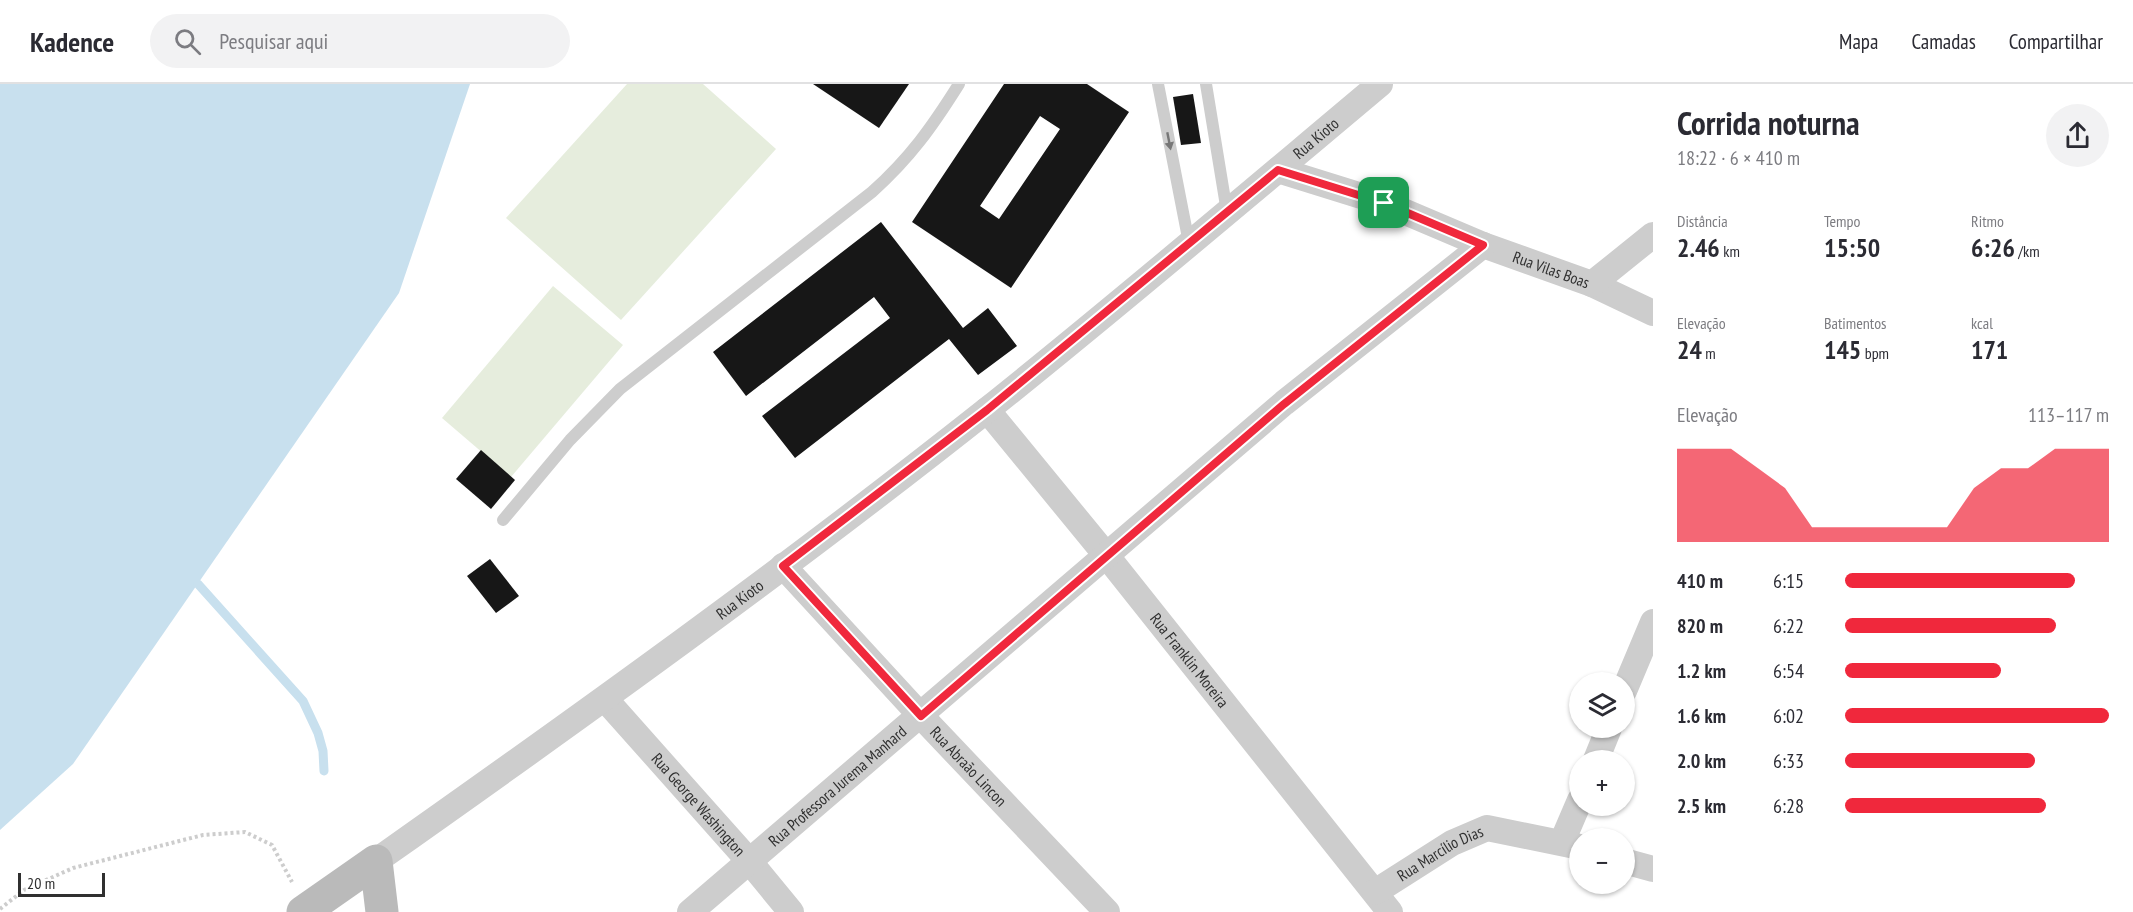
<!DOCTYPE html>
<html lang="pt">
<meta charset="utf-8">
<style>
:root{--surface:#fff;--page:#f2f2f3;--text:#2b2b33;--muted:#7c7c81;--line:#e1e1e2;--accent:#f0283c}
body{margin:0;font-family:"PT Sans Narrow",sans-serif;background:var(--page);color:var(--text);height:100vh;display:flex;flex-direction:column;font-size:22px;white-space:nowrap}
*{box-sizing:border-box;margin:0}
p{font-size:20px;color:var(--muted)}
.icon{flex:none;width:33px;height:33px;fill:none;stroke:currentColor;stroke-width:2;stroke-linecap:round;stroke-linejoin:round}
.map{position:relative;flex:1;overflow:hidden}
.panel{display:flex;flex-direction:column;background:var(--surface);width:480px}
.panel>*{flex:none}
.buttons{position:absolute;left:1569px;top:588px;display:grid;gap:12px}
.buttons a{display:grid;place-items:center;width:66px;height:66px;border-radius:50%;background:var(--surface);box-shadow:0 2px 4px #0004;font-size:30px}
.scale{position:absolute;left:18px;bottom:15px;width:87px;box-sizing:border-box;padding-left:6px;border:3px solid #303030;border-top:0;font-size:16px;line-height:21px;white-space:nowrap;color:#303030;-webkit-text-stroke:4px #fff;paint-order:stroke}
.pin{position:absolute;display:grid;place-items:center;width:51px;height:51px;color:#fff;margin:-26px;border-radius:12px;box-shadow:0 3px 9px #0006}
.round{display:grid;place-items:center;flex:none;width:63px;height:63px;border-radius:32px;background:var(--page)}
.headline{display:flex;align-items:center;justify-content:space-between;height:102px;padding:0 24px}
h1{font-size:33px;font-weight:800;line-height:45px}
.metrics{display:grid;grid-template-columns:repeat(3,1fr);gap:9px;height:102px;padding:6px 24px}
.metrics div{display:grid;align-content:center}
.metrics b{font-size:26px;font-weight:800}
.metrics small{font-size:16px;font-weight:400}
.metrics p{font-size:16px}
.chart{height:168px;padding:12px 24px}
.chart p{display:flex;justify-content:space-between}
.chart svg{width:100%;height:108px;margin-top:6px;fill:var(--accent);opacity:.7}
ul{padding:0 24px;list-style:none;font-size:20px}
li{display:grid;grid-template-columns:96px 72px 1fr;align-items:center;height:45px}
li i{height:15px;border-radius:8px;background:var(--accent)}
header{display:flex;align-items:center;gap:36px;box-sizing:border-box;height:84px;padding:0 30px;background:var(--surface);border-bottom:2px solid var(--line)}
header strong{font-size:28px}
nav{display:flex;gap:33px;margin-inline-start:auto;font-size:21px}
.search{width:420px;height:54px;background:var(--page);display:flex;align-items:center;gap:15px;box-sizing:border-box;padding:0 21px;border-radius:33px;color:var(--muted);font-size:22px}
main{display:flex;flex:1;min-height:0}
.map>svg:first-child{display:block}
.green{fill:#e6eddd}
.water{fill:#c8e0ee}
.lines{fill:none;stroke-linecap:round;stroke-linejoin:round}
.stream{stroke:#c8e0ee;stroke-width:9}
.building{fill:#171717;fill-rule:evenodd}
.path{stroke:#cdcdcd;stroke-width:4;stroke-dasharray:3 3;stroke-linecap:butt}
.service{stroke:#cdcdcd;stroke-width:12}
.minor{stroke:#cdcdcd;stroke-width:26}
.secondary{stroke:#bababa;stroke-width:33}
.oneway{fill:#777}
.route-casing{stroke:#fff;stroke-width:12}
.route{stroke:#f0283c;stroke-width:8}
.labels{text-anchor:middle;stroke-width:6;stroke-linejoin:round;paint-order:stroke}
.street-label{font-size:16px;fill:#303030;stroke:#fff}
</style>
<header>
<strong>Kadence</strong>
<div class="search"><svg class="icon" aria-label="search" viewBox="0 0 24 24"><circle cx="10" cy="10" r="6"/><path d="M15 15l6 6"/></svg>Pesquisar aqui</div>
<nav><a>Mapa</a><a>Camadas</a><a>Compartilhar</a></nav>
</header>
<main>
<div class="map">
<svg width="1653" height="828" viewBox="0 0 1653 828">
<rect width="100%" height="100%" fill="#fff"/>
<!-- green -->
<g class="green">
<polygon points="627,0 703,0 776,65 621,236 506,134"/>
<polygon points="553,202 623,261 511,393 442,334"/>
</g>
<!-- water -->
<polygon class="water" points="0,0 470,0 399,209 73,680 0,746"/>
<g class="lines">
<!-- stream -->
<polyline class="stream" points="198,500 303,617 318,649 323,667 324,687"/>
</g>
<!-- building -->
<g class="building">
<polygon points="813,0 909,0 879,44"/>
<path d="M1004 0H1087L1129 28 1011 204 912 138ZM1040 32 1060 45 999 135 980 122Z"/>
<polygon points="1193,10 1201,59 1181,61 1173,13"/>
<polygon points="881,138 963,244 988,224 1017,262 978,291 949,255 795,374 762,332 890,234 874,213 746,312 713,268"/>
<polygon points="481,366 515,396 491,425 456,395"/>
<polygon points="490,475 519,512 496,529 467,492"/>
</g>
<g class="lines">
<!-- path -->
<polyline class="path" points="0,825 24,806 73,784 203,751 245,748 272,761 292,798"/>
<!-- service -->
<g class="service">
<polyline points="1158,0 1189,159"/>
<polyline points="1206,0 1227,128"/>
<path d="M503 436 570 356 620 305 872 108C910 74 932 43 959 0"/>
</g>
<!-- minor -->
<g class="minor">
<path id="s1" d="M1278 86 1384 119 1483 161 1592 200 1653 229"/>
<polyline points="1592,200 1653,151"/>
<path id="s2" d="M987 326 1106 471 1390 828"/>
<path id="s3" d="M783 482 921 632 1107 828"/>
<polyline points="1624,607 1653,538"/>
<path id="s4" d="M605 615 750 778 791 828"/>
<polyline points="1596,676 1609,644"/>
<polyline points="1562,758 1580,716"/>
<path id="s5" d="M376 777C583 631 789 483 987 326 1120 220 1250 109 1380 0"/>
<polyline points="1624,777 1653,785"/>
<path id="s6" d="M1375 808 1452 759 1487 744 1580 763"/>
<path id="s7" d="M690 828 1284 319 1483 161"/>
</g>
<!-- secondary -->
<polyline class="secondary" points="303,828 376,777 382,828"/>
</g>
<!-- one-way arrows -->
<defs><path id="oneway-solid" d="M-6-.8H1V-3.2L6.5 0L1 3.2V.8H-6Z" transform="scale(1.5)"/></defs>
<use class="oneway" href="#oneway-solid" transform="translate(1169 57) rotate(79)"/>
<g class="lines">
<!-- route casing -->
<g class="route-casing">
<polygon id="route" points="1278,86 1384,119 1483,161 1284,320 921,632 783,482 987,326"/>
</g>
<!-- route -->
<use href="#route" class="route"/>
</g>
<g class="labels">
<!-- street labels -->
<g class="street-label">
<text dy="6" stroke="none"><textPath href="#s5" startOffset="1186">Rua Kioto</textPath></text>
<text dy="6" stroke="none"><textPath href="#s1" startOffset="291">Rua Vilas Boas</textPath></text>
<text dy="6" stroke="none"><textPath href="#s5" startOffset="448">Rua Kioto</textPath></text>
<text dy="6" stroke="none"><textPath href="#s2" startOffset="322">Rua Franklin Moreira</textPath></text>
<text dy="6" stroke="none"><textPath href="#s3" startOffset="273">Rua Abraão Lincon</textPath></text>
<text dy="6" stroke="none"><textPath href="#s7" startOffset="194">Rua Professora Jurema Manhard</textPath></text>
<text dy="6" stroke="none"><textPath href="#s4" startOffset="141">Rua George Washington</textPath></text>
<text dy="6" stroke="none"><textPath href="#s6" startOffset="76">Rua Marcílio Dias</textPath></text>
</g>
</g>
</svg>
<div class="buttons">
<a><svg class="icon" aria-label="layers" viewBox="0 0 24 24"><path d="M12 4l9 5-9 5-9-5zM3 14l9 5 9-5"/></svg></a>
<a>+</a>
<a>−</a>
</div>
<div class="scale">20 m</div>
<div class="pin" style="left:1384px;top:119px;background:#1e9e55"><svg class="icon" aria-label="arrive" viewBox="0 0 24 24"><path d="M6 21V4h12l-3 4 3 4H6"/></svg></div>
</div>
<section class="panel">
<div class="headline"><div><h1>Corrida noturna</h1><p>18:22 · 6 × 410 m</p></div><a class="round"><svg class="icon" aria-label="share" viewBox="0 0 24 24"><path d="M12 15V3M7 8l5-5 5 5M5 13v7h14v-7"/></svg></a></div>
<div class="metrics">
<div><p>Distância</p><b>2.46<small> km</small></b></div>
<div><p>Tempo</p><b>15:50</b></div>
<div><p>Ritmo</p><b>6:26<small> /km</small></b></div>
</div>
<div class="metrics">
<div><p>Elevação</p><b>24<small> m</small></b></div>
<div><p>Batimentos</p><b>145<small> bpm</small></b></div>
<div><p>kcal</p><b>171</b></div>
</div>
<div class="chart"><p><span>Elevação</span>113–117 m</p>
<svg viewBox="0 0 160 44" preserveAspectRatio="none"><path d="M0 44V6L10 6L20 6L30 14L40 22L50 38L60 38L70 38L80 38L90 38L100 38L110 22L120 14L130 14L140 6L150 6L160 6V44z"/></svg>
</div>
<ul>
<li><b>410 m</b>6:15<i style="width:87%"></i></li>
<li><b>820 m</b>6:22<i style="width:80%"></i></li>
<li><b>1.2 km</b>6:54<i style="width:59%"></i></li>
<li><b>1.6 km</b>6:02<i style="width:100%"></i></li>
<li><b>2.0 km</b>6:33<i style="width:72%"></i></li>
<li><b>2.5 km</b>6:28<i style="width:76%"></i></li>
</ul>
</section>
</main>
